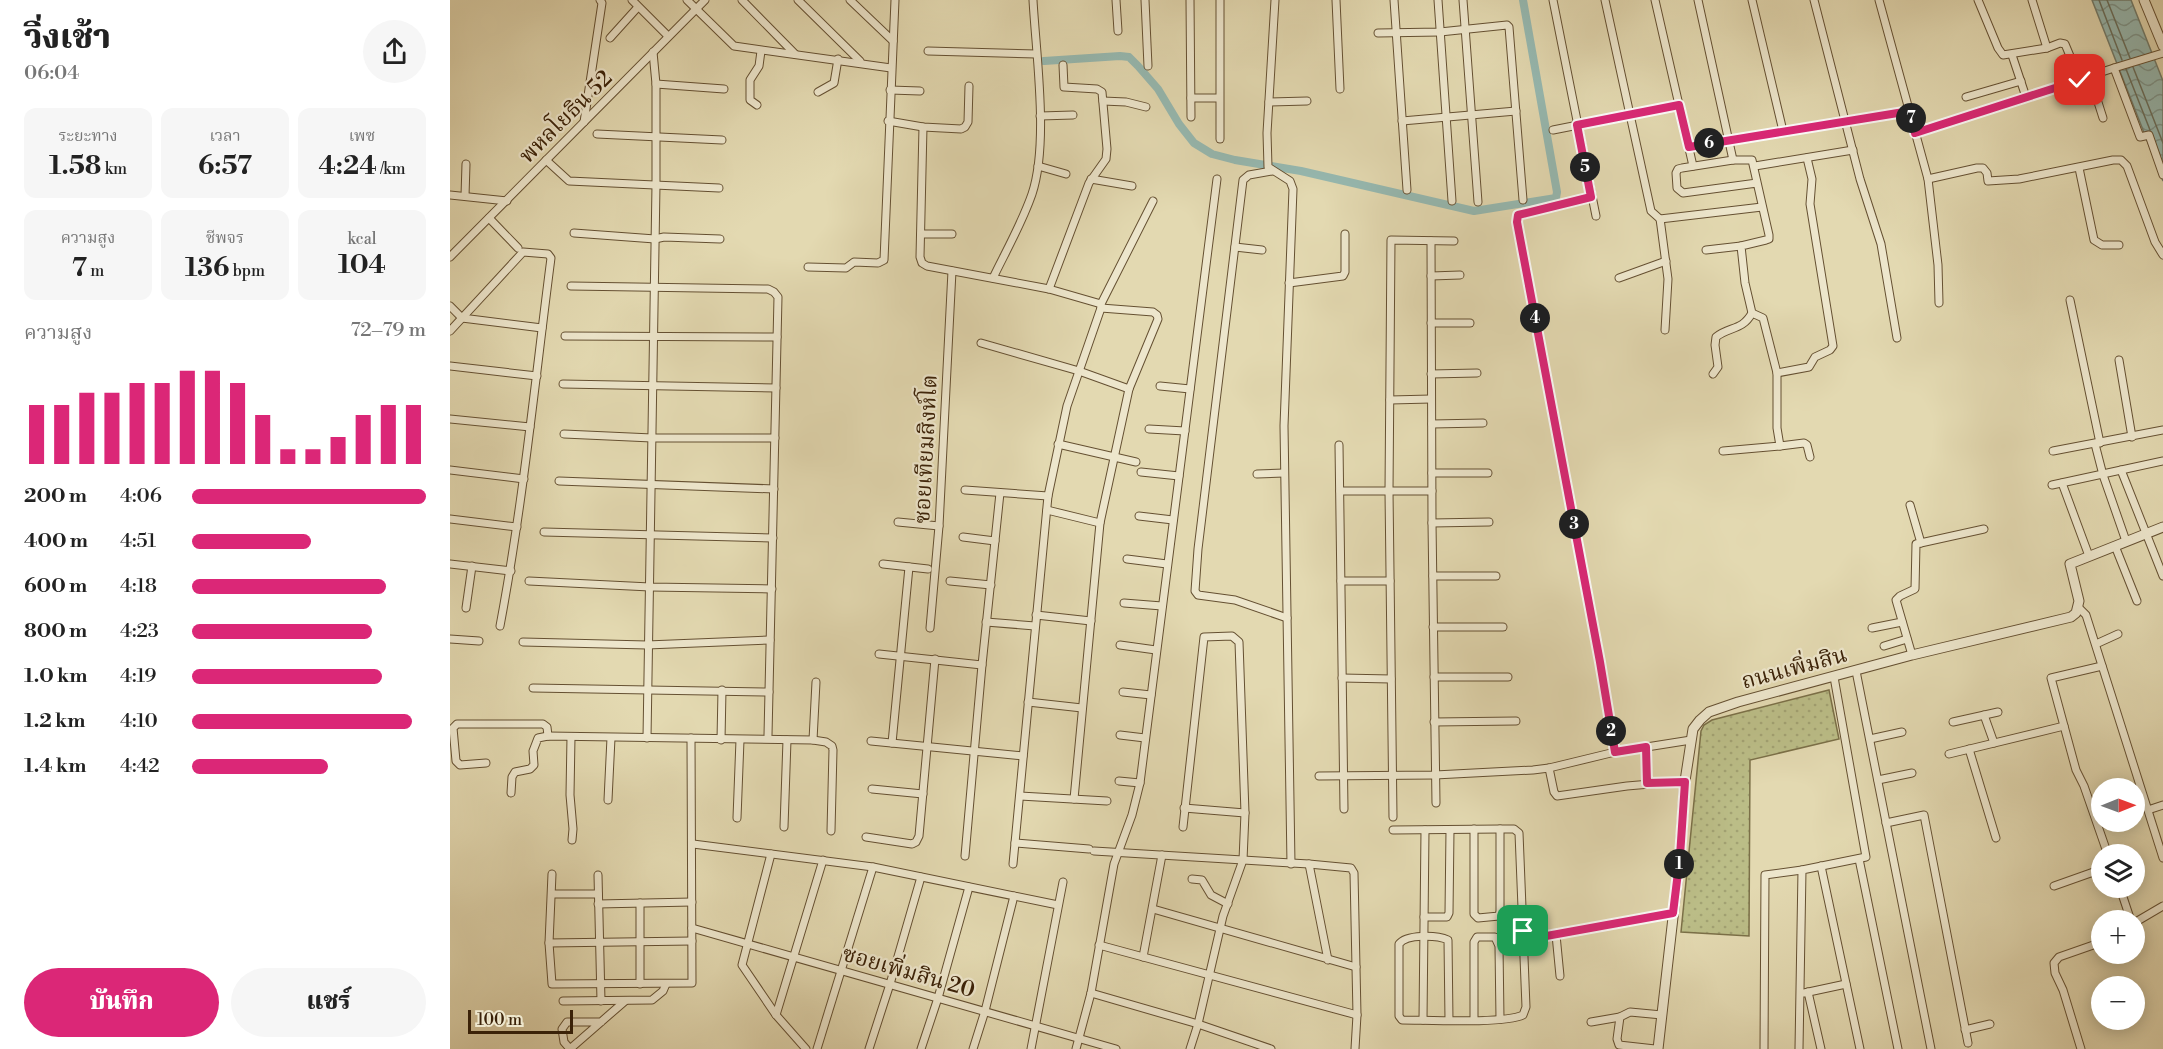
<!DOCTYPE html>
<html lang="th">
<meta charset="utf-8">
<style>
:root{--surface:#fff;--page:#f6f6f6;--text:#222;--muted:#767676;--accent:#db2777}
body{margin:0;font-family:"Libre Bodoni","Noto Serif Thai",serif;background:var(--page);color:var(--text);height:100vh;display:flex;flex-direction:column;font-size:22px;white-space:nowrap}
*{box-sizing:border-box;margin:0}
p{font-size:20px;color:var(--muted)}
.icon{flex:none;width:33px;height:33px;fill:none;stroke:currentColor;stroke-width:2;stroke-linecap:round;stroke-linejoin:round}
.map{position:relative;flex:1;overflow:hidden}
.details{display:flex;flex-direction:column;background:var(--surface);width:450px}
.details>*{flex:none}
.needle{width:39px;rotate:89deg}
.fabs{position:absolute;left:1641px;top:778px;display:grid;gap:12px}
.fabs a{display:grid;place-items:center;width:54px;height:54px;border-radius:50%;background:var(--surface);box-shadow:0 3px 15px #0003;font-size:30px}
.scale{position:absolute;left:18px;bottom:15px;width:105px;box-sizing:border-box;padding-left:6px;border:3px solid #3b2208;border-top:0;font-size:16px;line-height:21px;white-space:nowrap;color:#3b2208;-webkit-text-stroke:4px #ede6cc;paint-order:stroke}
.pin{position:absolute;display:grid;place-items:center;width:51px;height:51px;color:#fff;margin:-26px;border-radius:12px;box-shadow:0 3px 9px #0006}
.km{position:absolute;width:30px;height:30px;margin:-15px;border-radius:50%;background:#222;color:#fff;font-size:16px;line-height:30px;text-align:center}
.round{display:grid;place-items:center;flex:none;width:63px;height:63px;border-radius:32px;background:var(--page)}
.head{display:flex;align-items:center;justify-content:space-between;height:102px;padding:0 24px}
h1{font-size:33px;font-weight:800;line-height:45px}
.figures{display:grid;grid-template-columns:repeat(3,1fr);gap:9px;height:102px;padding:6px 24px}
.figures div{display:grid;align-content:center;border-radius:12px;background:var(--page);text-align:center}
.figures b{font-size:26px;font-weight:800}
.figures small{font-size:16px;font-weight:400}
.figures p{font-size:16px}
.chart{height:168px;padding:12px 24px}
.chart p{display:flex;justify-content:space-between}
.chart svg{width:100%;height:108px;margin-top:6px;stroke:var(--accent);stroke-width:6}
.action{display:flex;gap:12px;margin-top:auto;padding:12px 24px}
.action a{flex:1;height:69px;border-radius:36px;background:var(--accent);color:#fff;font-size:24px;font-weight:800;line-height:69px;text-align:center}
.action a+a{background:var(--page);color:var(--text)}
ul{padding:0 24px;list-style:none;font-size:20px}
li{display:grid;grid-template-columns:96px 72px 1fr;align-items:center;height:45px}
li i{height:15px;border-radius:8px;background:var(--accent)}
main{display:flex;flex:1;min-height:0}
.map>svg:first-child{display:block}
.grass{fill:url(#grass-dots);stroke:#7b7048;stroke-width:1.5}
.water{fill:url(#water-waves);stroke:#727d6d;stroke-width:1.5}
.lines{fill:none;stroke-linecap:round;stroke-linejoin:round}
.shore{stroke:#686e5c;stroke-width:1.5}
.canal{stroke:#96b9b1;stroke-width:8}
.minor-casing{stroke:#655032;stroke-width:9}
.tertiary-casing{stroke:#655032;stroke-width:11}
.minor{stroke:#ede6cc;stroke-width:7}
.tertiary{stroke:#ede6cc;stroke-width:9}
.route-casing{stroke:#fff;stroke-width:12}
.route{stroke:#db2777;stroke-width:8}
.labels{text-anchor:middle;stroke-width:4.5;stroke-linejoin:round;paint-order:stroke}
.street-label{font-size:22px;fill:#3b2208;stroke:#ede6cc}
</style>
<main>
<section class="details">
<div class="head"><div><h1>วิ่งเช้า</h1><p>06:04</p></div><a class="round"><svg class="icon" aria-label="share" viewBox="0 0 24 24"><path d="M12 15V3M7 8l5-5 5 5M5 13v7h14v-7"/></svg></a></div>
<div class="figures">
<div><p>ระยะทาง</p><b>1.58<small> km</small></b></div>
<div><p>เวลา</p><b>6:57</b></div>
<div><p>เพซ</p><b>4:24<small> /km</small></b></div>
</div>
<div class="figures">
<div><p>ความสูง</p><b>7<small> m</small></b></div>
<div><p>ชีพจร</p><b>136<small> bpm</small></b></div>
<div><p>kcal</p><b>104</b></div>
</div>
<div class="chart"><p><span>ความสูง</span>72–79 m</p>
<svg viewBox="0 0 160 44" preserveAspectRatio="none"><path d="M5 44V20M15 44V20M25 44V15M35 44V15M45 44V11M55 44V11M65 44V6M75 44V6M85 44V11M95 44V24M105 44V38M115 44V38M125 44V33M135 44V24M145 44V20M155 44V20"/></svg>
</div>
<ul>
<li><b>200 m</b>4:06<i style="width:100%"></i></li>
<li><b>400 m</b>4:51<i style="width:51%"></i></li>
<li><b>600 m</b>4:18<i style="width:83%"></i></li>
<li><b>800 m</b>4:23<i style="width:77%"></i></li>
<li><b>1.0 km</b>4:19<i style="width:81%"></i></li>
<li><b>1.2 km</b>4:10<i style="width:94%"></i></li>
<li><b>1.4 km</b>4:42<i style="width:58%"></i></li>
</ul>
<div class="action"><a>บันทึก</a><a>แชร์</a></div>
</section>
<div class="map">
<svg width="1713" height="1049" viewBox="0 0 1713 1049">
<defs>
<pattern id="grass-dots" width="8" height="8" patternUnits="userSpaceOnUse" patternTransform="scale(1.5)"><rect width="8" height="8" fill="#bbbd87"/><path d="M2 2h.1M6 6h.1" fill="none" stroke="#a2a273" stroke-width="1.8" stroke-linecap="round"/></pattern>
<pattern id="water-waves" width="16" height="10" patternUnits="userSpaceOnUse" patternTransform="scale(1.5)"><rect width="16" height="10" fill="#96b9b1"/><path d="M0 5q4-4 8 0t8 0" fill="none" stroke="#7c968e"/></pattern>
</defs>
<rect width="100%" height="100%" fill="#e3d9b1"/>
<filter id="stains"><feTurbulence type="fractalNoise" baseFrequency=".00333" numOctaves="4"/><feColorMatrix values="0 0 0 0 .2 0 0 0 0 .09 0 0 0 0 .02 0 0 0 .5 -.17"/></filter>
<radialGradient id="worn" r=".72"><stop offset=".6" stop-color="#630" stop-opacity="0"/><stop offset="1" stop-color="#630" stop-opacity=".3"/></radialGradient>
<!-- grass -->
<polygon class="grass" points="1379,690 1389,739 1300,760 1299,936 1231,932 1251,731 1254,725 1262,720"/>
<!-- water -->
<polygon class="water" points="1642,0 1681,0 1713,81 1713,181"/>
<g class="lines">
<!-- shore -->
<g class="shore">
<polyline points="1649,0 1672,60"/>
<polyline points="1657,0 1680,58"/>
<polyline points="1683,67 1713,143"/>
<polyline points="1676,69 1700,130"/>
</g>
<!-- canal -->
<polyline class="canal" points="594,61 670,56 679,57 688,66 708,89 729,124 744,143 762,154 785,160 851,171 1024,211 1106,198 1107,192 1073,0"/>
<!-- minor casing -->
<g class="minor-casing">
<g id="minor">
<polyline points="182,0 218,36"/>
<polyline points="237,0 284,46 441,68"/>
<polyline points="292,0 345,54"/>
<polyline points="348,0 410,61"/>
<polyline points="400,0 443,41"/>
<polyline points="666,0 668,31"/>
<polyline points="695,0 698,66"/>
<polyline points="740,0 741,117"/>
<polyline points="825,0 817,133 818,167 840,181 843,189 834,426 841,864"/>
<polyline points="886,0 890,89"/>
<polyline points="944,0 957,190"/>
<polyline points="988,0 1002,201"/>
<polyline points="1013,0 1028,202"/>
<polyline points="1103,0 1146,216"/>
<polyline points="1155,0 1201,211 1210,219 1211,226 1218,279 1215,330"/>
<polyline points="1205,0 1243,166"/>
<polyline points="1248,0 1283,160"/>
<polyline points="1302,0 1333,131"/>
<polyline points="1364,0 1410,179 1431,244 1447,338"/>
<polyline points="1429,0 1478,179 1488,265 1489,303"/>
<polyline points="1528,0 1548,48 1553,55 1597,48 1610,43 1615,44 1630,80"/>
<polyline points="1582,0 1597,48"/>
<polyline points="928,33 990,32 1057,25 1059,27 1073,200"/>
<polyline points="160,38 188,7"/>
<polyline points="478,51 586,54"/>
<polyline points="1562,55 1576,97"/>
<polyline points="1664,68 1690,137 1699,135 1713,175"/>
<polyline points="1640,77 1653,118"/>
<polyline points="206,84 274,89"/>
<polyline points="440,90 470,91"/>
<polyline points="368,92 384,83 388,59"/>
<polyline points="1516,97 1571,81"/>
<polyline points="741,98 769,98"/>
<polyline points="653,101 676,102 696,107"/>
<polyline points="819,102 857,101"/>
<polyline points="307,105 300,100 300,80 309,66 311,51"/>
<polyline points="590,116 623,115"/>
<polyline points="438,121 473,127 511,129 515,127 518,122 519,86"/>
<polyline points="952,121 1066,111"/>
<polyline points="134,122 152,3 150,0"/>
<polyline points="473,127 470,257 472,263 477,266 599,289 651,304"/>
<polyline points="1103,130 1229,105"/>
<polyline points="1465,133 1664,68 1713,53"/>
<polyline points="147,134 272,140"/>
<polyline points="770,139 770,0"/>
<polyline points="1239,147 1460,111"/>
<polyline points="96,160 119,181 269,188"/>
<polyline points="588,166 616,174"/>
<polyline points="1305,166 1403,150"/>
<polyline points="1629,168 1644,240 1652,245 1669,245"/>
<polyline points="822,171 799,175 793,180 748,549 745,591 748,595 785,600 837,618"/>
<polyline points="641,179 682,186"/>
<polyline points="1478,179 1527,168 1533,168 1537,173 1538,181 1569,179 1663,160 1671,160 1677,166 1705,242 1713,255"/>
<polyline points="0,195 57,201"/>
<polyline points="15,196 16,164"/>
<polyline points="1141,197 1072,213 1068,215 1067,222 1150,662 1165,752"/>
<polyline points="39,218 68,248"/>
<polyline points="1210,219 1312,207"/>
<polyline points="124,233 205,239 214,237 270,239"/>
<polyline points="471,234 502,234"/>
<polyline points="981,241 982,523 986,803"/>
<polyline points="785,247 812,250"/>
<polyline points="1256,250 1291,246"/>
<polyline points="0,257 255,0"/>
<polyline points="358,267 396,268 404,262 428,263 434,260 445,0"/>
<polyline points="981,276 1010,275"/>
<path d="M543 278C556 251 572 223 582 194 599 143 586 55 583 0"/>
<polyline points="1169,278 1216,261"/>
<polyline points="839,283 893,276 895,272 895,234"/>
<polyline points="121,286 318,289 324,292 328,297 318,735"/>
<polyline points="599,289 639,183 656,159 657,149 652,92 647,89 614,87 613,65"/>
<polyline points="1620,300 1650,443"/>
<polyline points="0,306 12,318 92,328"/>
<polyline points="981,323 1020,323"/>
<path d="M0 331 73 252 98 254 101 258C85 381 73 504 50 626"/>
<polyline points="115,336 327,337"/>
<polyline points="531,343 629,371 679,389"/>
<polyline points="1669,360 1682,437"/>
<polyline points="0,366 87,376"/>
<polyline points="1327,373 1359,367 1365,357 1380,350 1383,346 1360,204 1362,179 1357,158"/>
<polyline points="981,374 1027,373"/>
<path d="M1263 374 1268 367 1265 345 1266 337C1280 326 1292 331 1302 313"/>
<polyline points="113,384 326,388"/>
<polyline points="710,386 740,389"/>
<polyline points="940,400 981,399"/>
<polyline points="0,419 80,427"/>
<polyline points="982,424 1033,423"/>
<polyline points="699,429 735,431"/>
<polyline points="114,434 202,438 325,438"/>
<polyline points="608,444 686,462"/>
<polyline points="1645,444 1653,475 1676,541"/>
<polyline points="889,445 894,809"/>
<polyline points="1330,446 1354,443 1357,445 1360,457"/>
<polyline points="1273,451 1330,446 1327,428 1327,373 1313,318 1302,313 1295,283 1291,246 1316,240 1319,239 1319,235 1302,160 1283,160 1232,168 1228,169 1226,173 1227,188 1233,193 1307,183"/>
<polyline points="1603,451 1713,430"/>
<polyline points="0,470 74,479"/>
<polyline points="1671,470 1713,576"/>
<polyline points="691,472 729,476"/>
<polyline points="982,473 1038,473"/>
<polyline points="807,474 834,473"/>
<polyline points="109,481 324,489"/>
<polyline points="1612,483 1639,556"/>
<polyline points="1602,485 1713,461"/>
<polyline points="515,490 598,496"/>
<polyline points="890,491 982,491"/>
<polyline points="1460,505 1471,543"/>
<polyline points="597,510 650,523"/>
<polyline points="689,516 723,520"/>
<polyline points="0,519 67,527"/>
<polyline points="448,522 489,526"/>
<polyline points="982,523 1039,522"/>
<polyline points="94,532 323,538"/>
<polyline points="513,537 545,541"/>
<polyline points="1665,546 1687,601"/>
<polyline points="677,559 717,564"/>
<polyline points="0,564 61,571"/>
<polyline points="433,564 478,569"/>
<polyline points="983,576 1046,576"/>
<polyline points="79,581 200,587 322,589"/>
<polyline points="500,581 541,585"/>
<polyline points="891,581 940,581"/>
<polyline points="674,603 712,606"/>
<polyline points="16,608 22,566"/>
<polyline points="1629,608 1636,615 1713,858"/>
<polyline points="586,615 641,621"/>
<polyline points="536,622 585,626"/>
<polyline points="983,627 1053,627"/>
<polyline points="480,628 489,526 502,271"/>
<polyline points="1422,628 1452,622"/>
<polyline points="0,639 29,641"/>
<polyline points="73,642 197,645 320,640"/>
<polyline points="1646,644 1668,634"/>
<polyline points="670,645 706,650"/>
<polyline points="1434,646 1457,639"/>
<polyline points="429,654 532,665"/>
<polyline points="1462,655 1446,600 1450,596 1465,589 1466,544 1534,529"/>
<polyline points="1652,666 1601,678 1626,770 1634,786 1658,855"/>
<polyline points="1406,671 1481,1049"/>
<polyline points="984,677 1058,677"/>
<polyline points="892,678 941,679"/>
<polyline points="83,688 319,692"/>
<polyline points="673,692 701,695"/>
<polyline points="578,702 632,708"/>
<polyline points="1534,715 1544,743"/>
<polyline points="984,722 1066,721"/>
<polyline points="1503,722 1548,712"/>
<polyline points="670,735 695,738"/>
<polyline points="121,737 120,795 123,829 122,840"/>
<polyline points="197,738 206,185 206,84 203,52"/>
<polyline points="1420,739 1452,732"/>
<polyline points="271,740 272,690"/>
<polyline points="363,740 366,682"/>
<polyline points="421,741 573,756"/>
<polyline points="442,743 459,567"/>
<polyline points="1196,747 1197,783"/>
<polyline points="1519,749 1546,838"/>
<polyline points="1499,754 1614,726"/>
<polyline points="36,763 10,765 6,761 3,728 7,724 93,724 97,727 98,736"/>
<polyline points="1099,768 1104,792 1107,796 1177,786 1235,781"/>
<polyline points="869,776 985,775 1083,770 1099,768 1165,752 1241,740"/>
<polyline points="1428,780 1462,773"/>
<polyline points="669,781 690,783"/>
<polyline points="422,789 473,794"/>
<polyline points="61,793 62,777 65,772 80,769 84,765 83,751 88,738 98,736 363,740 376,742 382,746 383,750 381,831"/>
<polyline points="570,796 657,801"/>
<polyline points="624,799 650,523 679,389 708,319 707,315 703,312 651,308"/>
<polyline points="158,800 161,738"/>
<polyline points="734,808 795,813"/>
<polyline points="1698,810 1713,805"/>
<polyline points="943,817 939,491 941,240 1004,241"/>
<polyline points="287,818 290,740"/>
<polyline points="1436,823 1474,815 1518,1043"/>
<polyline points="334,827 337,740"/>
<polyline points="733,827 754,637 782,636 789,642 795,813 793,860 773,916 748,1024 740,1049"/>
<polyline points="1024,829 1024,914 1028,918 1049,916 1050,911 1050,829"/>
<path d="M943 830 1050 829H1064L1069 833 1076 1007 1073 1015C1054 1024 977 1020 952 1020L949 1016V944C956 934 987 935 998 940L999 1020"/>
<polyline points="416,837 462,844 466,842 469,836 485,659"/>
<polyline points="565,843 639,849"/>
<polyline points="243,844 423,867 608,905"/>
<polyline points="644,851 859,864 901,868 904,873 907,1015 905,1049"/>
<polyline points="321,854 292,965 326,1015 356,1049"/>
<polyline points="515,856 532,665 550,493"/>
<polyline points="1409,859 1448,1049"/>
<polyline points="563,864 598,496 617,406 651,308 651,304 703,201"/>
<polyline points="859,864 878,960"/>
<polyline points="1371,866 1410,1049"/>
<polyline points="102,874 99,943 102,984 242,983 241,738"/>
<polyline points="148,875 151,1001"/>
<polyline points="742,879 752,880 761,895 778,904"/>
<polyline points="1604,886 1652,869"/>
<polyline points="1670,888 1681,921"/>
<polyline points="102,894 148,894"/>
<polyline points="190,903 190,984"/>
<polyline points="148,904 242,902"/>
<polyline points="703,909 906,967"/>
<polyline points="974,917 997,917 999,913 1000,830"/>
<polyline points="1684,923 1713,906"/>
<polyline points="242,928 666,1049"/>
<polyline points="1106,935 1110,976"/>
<polyline points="1074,940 1223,913"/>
<polyline points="99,943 242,941"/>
<polyline points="649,945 907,1015"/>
<polyline points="693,957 712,855"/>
<polyline points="1358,992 1371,1049"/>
<polyline points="641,993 748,1024 821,1049"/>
<polyline points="1354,993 1396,984"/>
<polyline points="113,1001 202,1000 213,991 216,984"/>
<polyline points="326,1015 373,860"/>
<polyline points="973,1020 975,830"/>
<polyline points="1024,1020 1024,942 1027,937 1045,937 1049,946 1050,1019"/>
<polyline points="151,1022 117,1022 112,1029 114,1042 120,1049 175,1001"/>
<polyline points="1141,1022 1170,1017"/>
<polyline points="1515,1030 1540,1024"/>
<polyline points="367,1049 423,867"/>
<polyline points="419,1049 440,984 471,877"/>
<polyline points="471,1049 488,998 519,887"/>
<polyline points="523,1049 535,1011 564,896"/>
<polyline points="581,1049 613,882"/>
<polyline points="626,1049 641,993 664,864 682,815 690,783 767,179"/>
<polyline points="1205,1049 1169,1045 1167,1039 1170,1017 1180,1012 1212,1015"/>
<polyline points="1314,1049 1315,875 1352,870"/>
<polyline points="1349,1049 1352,870 1416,857 1384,677"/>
<polyline points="1631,1049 1613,990 1605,973 1604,963 1609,957 1652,942"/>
</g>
</g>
<!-- tertiary casing -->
<g class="tertiary-casing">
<g id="tertiary">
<polyline points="1694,0 1713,46"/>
<polyline points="1208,1049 1230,856 1235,781 1243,729 1250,720 1259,712 1288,702 1462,655 1621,617 1626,613 1629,601 1620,564 1713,527"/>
</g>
</g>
<!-- minor -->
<use href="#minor" class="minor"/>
<!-- tertiary -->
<use href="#tertiary" class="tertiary"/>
</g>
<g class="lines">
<!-- route casing -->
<g class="route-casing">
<polyline id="route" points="1073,931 1074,940 1223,913 1230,856 1235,782 1197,783 1196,747 1165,752 1150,662 1067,222 1068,215 1141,197 1127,125 1229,105 1239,147 1460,111 1465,133 1630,80"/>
</g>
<!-- route -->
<use href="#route" class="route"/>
</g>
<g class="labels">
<!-- street labels -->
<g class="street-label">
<text transform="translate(115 116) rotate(-45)" y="8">พหลโยธิน 52</text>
<text transform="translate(475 449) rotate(-87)" y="8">ซอยเทียมสิงห์โต</text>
<text transform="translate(1344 667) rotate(-15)" y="8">ถนนเพิ่มสิน</text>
<text transform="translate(459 971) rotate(16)" y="8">ซอยเพิ่มสิน 20</text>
</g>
</g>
<rect width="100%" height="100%" filter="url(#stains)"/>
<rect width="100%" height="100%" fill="url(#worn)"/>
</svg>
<div class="fabs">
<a><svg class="needle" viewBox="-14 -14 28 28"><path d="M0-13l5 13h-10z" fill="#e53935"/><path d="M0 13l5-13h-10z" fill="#767676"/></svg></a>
<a><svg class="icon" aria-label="layers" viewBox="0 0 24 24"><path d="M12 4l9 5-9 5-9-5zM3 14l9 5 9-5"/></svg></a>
<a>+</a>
<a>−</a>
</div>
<div class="scale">100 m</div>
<div class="pin" style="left:1073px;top:931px;background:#1e9e55"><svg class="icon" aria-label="arrive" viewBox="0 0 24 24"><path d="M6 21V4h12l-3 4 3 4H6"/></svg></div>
<div class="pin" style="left:1630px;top:80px;background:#d93025"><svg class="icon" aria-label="check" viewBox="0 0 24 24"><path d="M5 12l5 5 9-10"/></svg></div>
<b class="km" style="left:1229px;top:864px">1</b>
<b class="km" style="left:1161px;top:731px">2</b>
<b class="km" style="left:1124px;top:524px">3</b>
<b class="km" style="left:1085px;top:318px">4</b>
<b class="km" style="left:1135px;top:167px">5</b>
<b class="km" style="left:1259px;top:143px">6</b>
<b class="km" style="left:1461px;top:118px">7</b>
</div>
</main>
